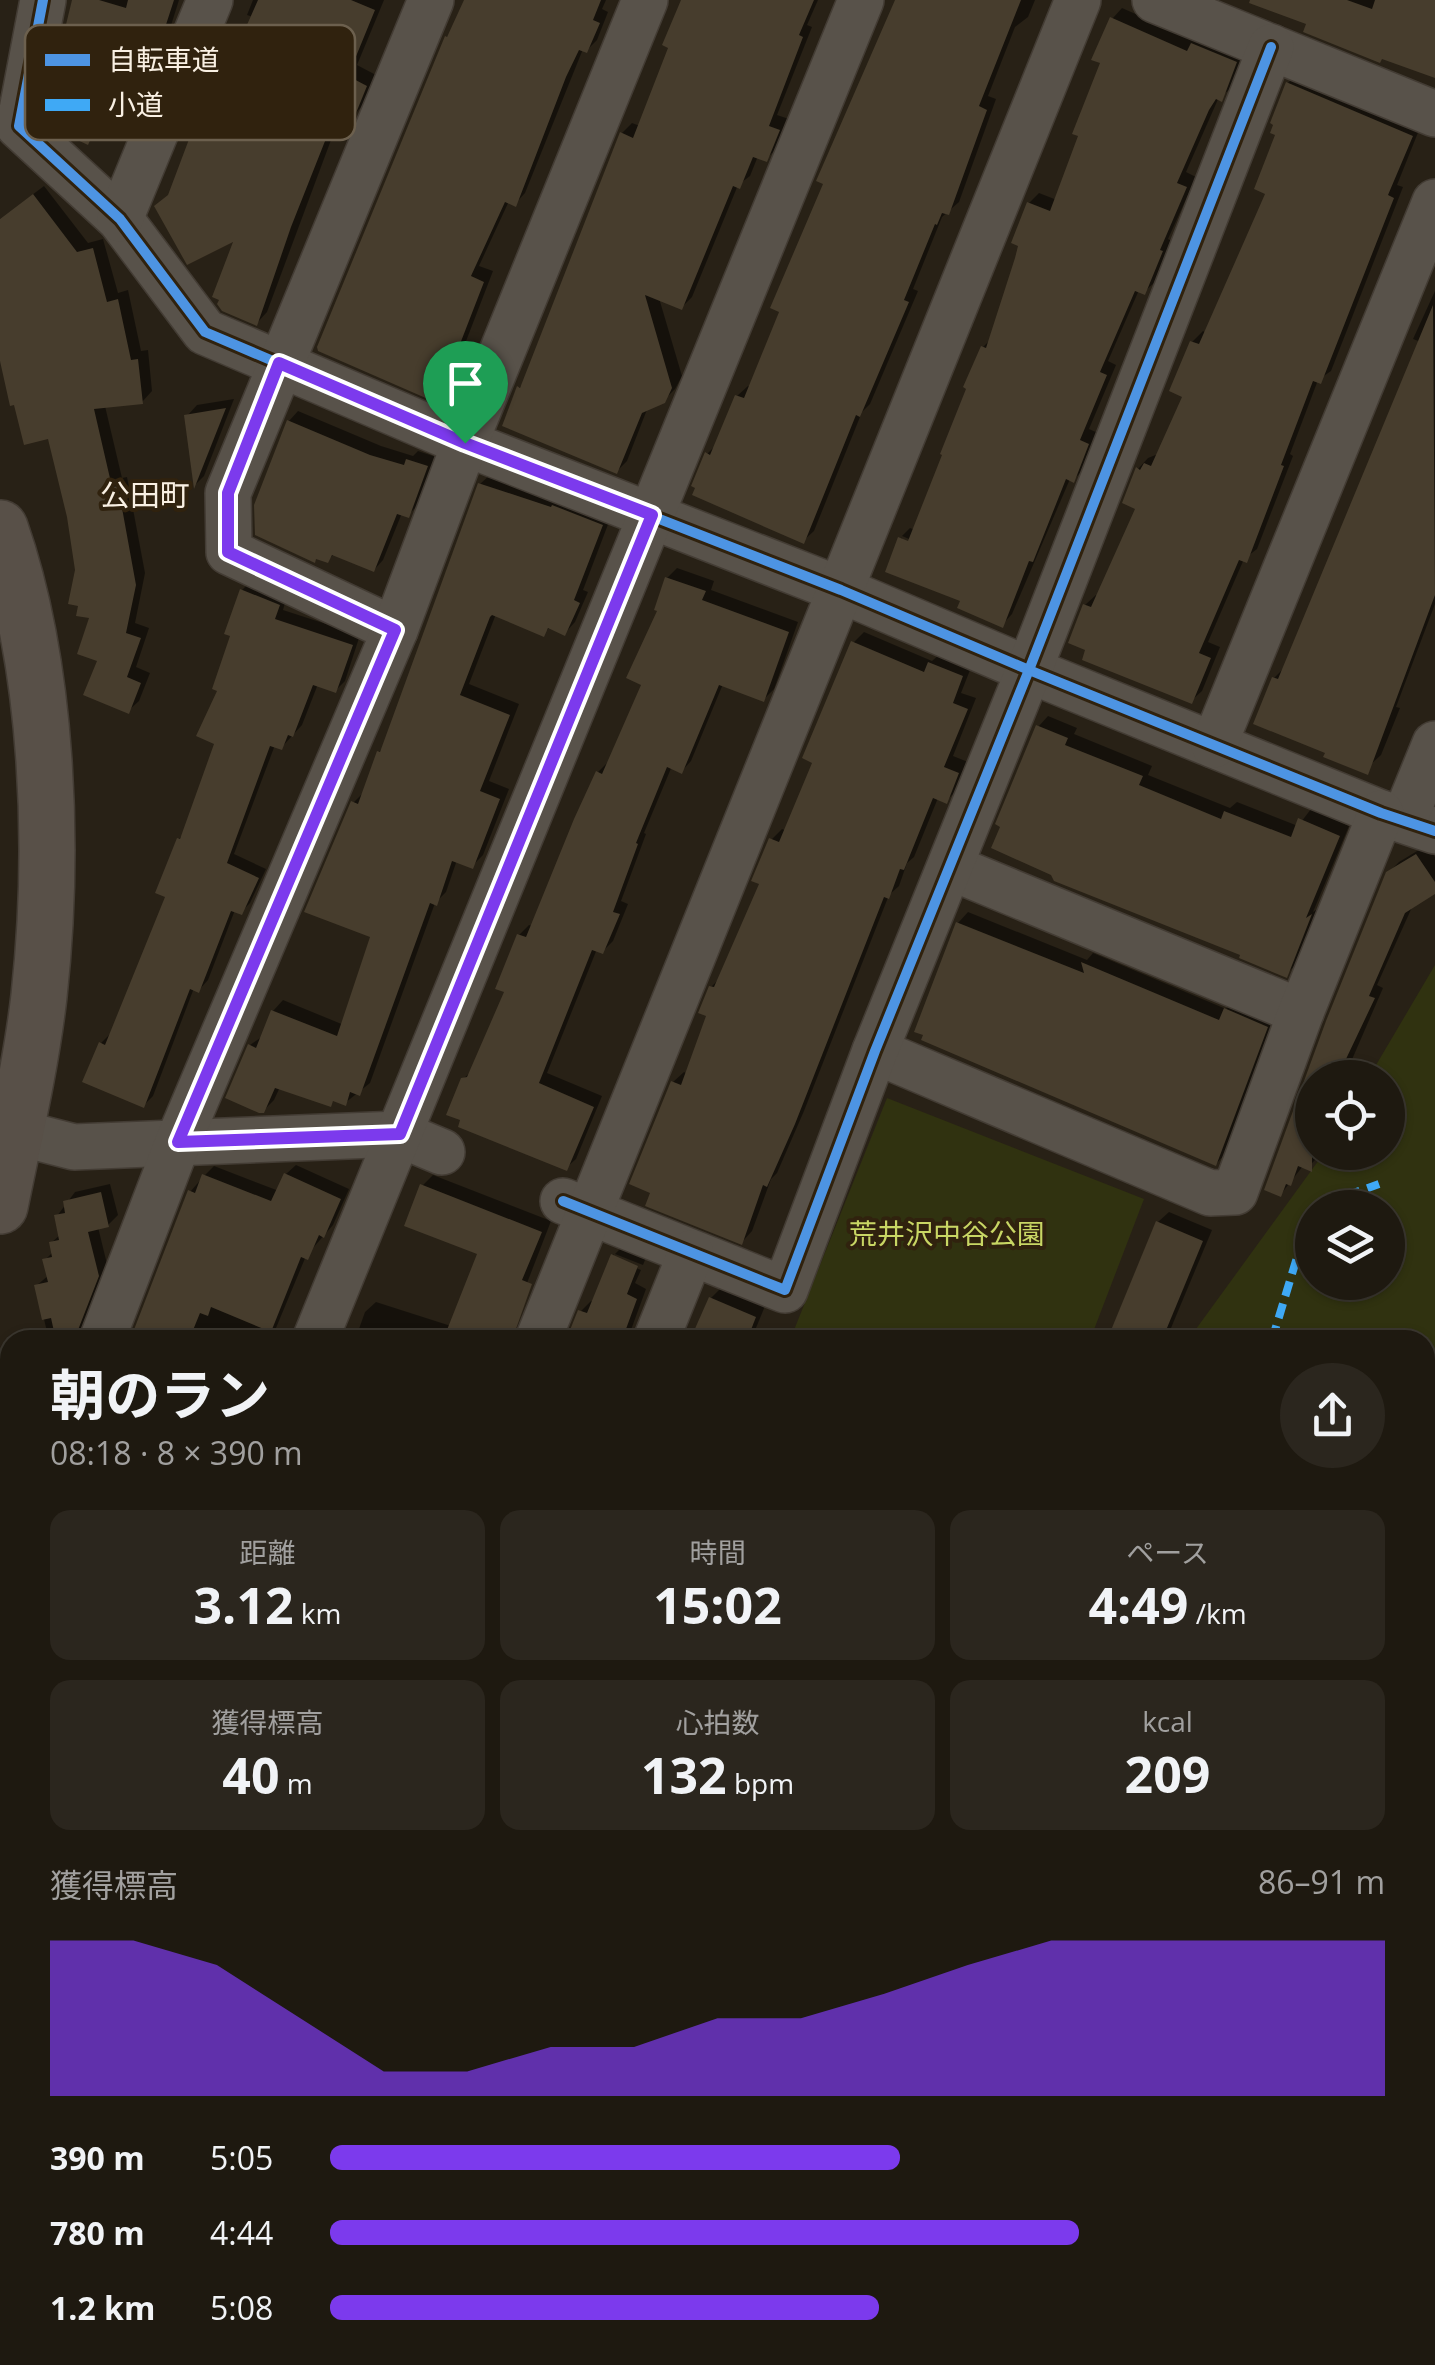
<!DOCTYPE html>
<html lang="ja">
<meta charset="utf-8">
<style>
:root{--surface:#1e1910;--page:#2b261e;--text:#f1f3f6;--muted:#a1a09f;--line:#3c3830;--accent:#7c3aed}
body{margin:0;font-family:"Open Sans","Noto Sans JP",sans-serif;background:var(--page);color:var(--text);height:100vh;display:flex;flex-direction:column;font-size:38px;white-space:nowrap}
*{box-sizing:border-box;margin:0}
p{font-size:32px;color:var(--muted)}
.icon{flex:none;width:55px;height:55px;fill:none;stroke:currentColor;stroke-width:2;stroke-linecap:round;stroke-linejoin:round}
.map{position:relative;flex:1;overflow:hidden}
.sheet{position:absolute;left:0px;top:1330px;width:1435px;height:1035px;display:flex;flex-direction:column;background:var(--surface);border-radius:30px 30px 0 0;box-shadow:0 2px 8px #0004,0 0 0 2px var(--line)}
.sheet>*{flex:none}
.tools{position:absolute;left:1295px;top:1060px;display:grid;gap:20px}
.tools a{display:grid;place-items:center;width:110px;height:110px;border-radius:50%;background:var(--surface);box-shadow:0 2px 8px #0004,0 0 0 2px var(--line);font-size:50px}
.pin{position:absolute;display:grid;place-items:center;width:85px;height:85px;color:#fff;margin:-102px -42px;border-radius:50% 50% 50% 0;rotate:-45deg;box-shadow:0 0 10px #0007}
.pin .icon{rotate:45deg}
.round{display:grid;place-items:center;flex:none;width:105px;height:105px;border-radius:52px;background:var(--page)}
.headline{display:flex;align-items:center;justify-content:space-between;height:170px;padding:0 50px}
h1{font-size:55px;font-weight:700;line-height:75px}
.stats{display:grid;grid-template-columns:repeat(3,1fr);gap:15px;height:170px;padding:10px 50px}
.stats div{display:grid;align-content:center;border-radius:20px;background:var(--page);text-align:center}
.stats b{font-size:50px;font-weight:700}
.stats small{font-size:28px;font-weight:400}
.stats p{font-size:28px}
.chart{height:280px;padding:20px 50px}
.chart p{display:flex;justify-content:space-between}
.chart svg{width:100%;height:180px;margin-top:10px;fill:var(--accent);opacity:.7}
ul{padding:0 50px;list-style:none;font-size:32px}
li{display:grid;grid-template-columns:160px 120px 1fr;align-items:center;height:75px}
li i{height:25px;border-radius:12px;background:var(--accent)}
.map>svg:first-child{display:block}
.green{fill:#303210;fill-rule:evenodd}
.shadow{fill:#0007}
.building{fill:#473d2d}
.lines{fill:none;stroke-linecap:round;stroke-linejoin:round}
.street-casing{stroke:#433c34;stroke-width:48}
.secondary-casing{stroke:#433c34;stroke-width:58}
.street{stroke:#58524a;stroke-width:45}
.secondary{stroke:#585048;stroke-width:55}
.quiet{stroke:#3fa9f5;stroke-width:8;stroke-dasharray:15 8;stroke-linecap:butt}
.cycleway-casing{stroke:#30220e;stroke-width:16}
.cycleway{stroke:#4d94e3;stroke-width:10}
.route-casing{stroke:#fff;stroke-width:20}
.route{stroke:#7c3aed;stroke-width:12}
.labels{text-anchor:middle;stroke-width:8;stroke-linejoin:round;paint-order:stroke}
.park-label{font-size:28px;fill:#c8d664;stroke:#30220e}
.neighbourhood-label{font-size:30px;fill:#f9f0e3;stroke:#30220e}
.key{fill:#30220e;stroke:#6c604e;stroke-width:2.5}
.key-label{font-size:28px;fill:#f9f0e3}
</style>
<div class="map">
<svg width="1435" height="2365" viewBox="0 0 1435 2365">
<rect width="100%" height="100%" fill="#282116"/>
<!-- green -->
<g class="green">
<path d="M1435 965V2168L1425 2158V1340H1188L1324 1153 1388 1152V1078L1369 1077ZM1312 1208H1388V1282H1312Z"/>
<polygon points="887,1098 1144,1199 1090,1340 790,1340"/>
<polygon points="10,2280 10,2355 94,2355 72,2365 0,2365 0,2284"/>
<polygon points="355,2355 748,2355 759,2361 764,2355 1286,2355 1293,2365 340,2365"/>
</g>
<!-- shadow -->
<g class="shadow">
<polygon points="76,0 179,0 158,67 147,77 136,74 128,82 121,80 98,131 87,142"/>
<polygon points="253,0 384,0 357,65 376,75 364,104 354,115 349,113 334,132 267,312 257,323 237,236 172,193 196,127 207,117 253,17 247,15"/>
<polygon points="467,0 606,0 602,9 608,12 597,40 587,50 583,49 525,193 515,204 509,201 479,266 493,271 458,362 448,372 444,371 438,385 427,396 447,37"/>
<polygon points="683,0 818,0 807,25 812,27 777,115 789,119 776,149 766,159 758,156 750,176 738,185 692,297 682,307 659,298 682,376 675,389 663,401 648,407 627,461 617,471 519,388 526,381 622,133 632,123 640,126 672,46"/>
<polygon points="897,0 1035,0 1028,17 1015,27 988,96 996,99 959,202 942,217 913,289 918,291 870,404 862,412 814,531 803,541 707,454 717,444 737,396 748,386 751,387"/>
<polygon points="1255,0 1435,0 1435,76 1309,23"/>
<polygon points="1122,8 1197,41 1204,34 1246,51 1232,88 1219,97 1186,172 1196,177 1168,239 1172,241 1155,282 1144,292 1139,290 1108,361 1116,365 1089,429 1098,433 1083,470 1073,480 1070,479 1012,614 1002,625 960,607 963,599 888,571 902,537 902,542 919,548 921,544 902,536 910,528 915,530 969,387 966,386 983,347 992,338 1018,259 1021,245 1014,242 1029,203 1039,193 1057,200 1081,135 1076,133 1103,62 1095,58 1112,19"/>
<polygon points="1298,72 1421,125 1397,185 1403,187 1331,371 1318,380 1290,454 1293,456 1257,549 1244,559 1208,642 1220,647 1202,691 1191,701 1089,649 1085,605 1096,595 1099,596 1139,508 1138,469 1148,458 1158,454 1185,396 1192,342 1203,331 1207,333 1269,192 1288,83"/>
<polygon points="44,186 88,243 103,239 118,293 128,290 141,351 148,350 152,391 142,402 105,406 122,478 127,477 145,573 135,623 149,628 136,667 150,673 139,701 128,711 100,659 92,616 77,570 70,516 50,436 3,361 0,362 0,219"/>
<polygon points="1435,291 1435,604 1396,707 1400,708 1381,755 1370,765 1274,678 1284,668 1421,342 1413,339"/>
<polygon points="234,399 204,476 196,484 187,416 197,405"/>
<polygon points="298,411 381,446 413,456 418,451 436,457 418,505 408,515 402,513 383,560 374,570 334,554 328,560 289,421"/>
<polygon points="491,474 612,514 583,590 588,592 575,622 565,633 551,626 543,634 496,614 469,684 519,704 489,781 509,789 483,855 472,866 457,860 446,892 435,903 370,1083 345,1103 335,1099 330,1104 280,1087 274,1100 263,1111 250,1045 263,1036 273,1011 283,1000 344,1025 373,936 353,803 364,792 379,752 384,747 480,484"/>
<polygon points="677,568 714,581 711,590 798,622 774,689 764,699 723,684 691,761 682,771 672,766 644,833 646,834 621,901 628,904 613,941 603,951 597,949 547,1073 602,1096 576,1159 566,1168 463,1079 474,1069 507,990 519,935 529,925 533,926 598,772 608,762 644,684 667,578"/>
<polygon points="251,581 287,596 283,610 360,635 345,681 336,690 318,684 302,725 282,747 275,745 234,854 266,869 250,903 241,912 235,910 208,980 199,990 194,988 153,1096 144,1105 101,1043 110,1034 169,895 179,839 184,833 217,743 220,690 242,590"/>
<polygon points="864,632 932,661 941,653 972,665 961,693 976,698 953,756 968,762 956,791 946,801 938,798 914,857 907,863 899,886 889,895 804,1111 777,1173 771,1179 752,1231 742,1242 673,1082 684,1072 688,1074 709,1015 711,987 721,977 762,882 771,840 782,829 787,831 816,761 853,643"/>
<polygon points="1048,716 1077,728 1074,734 1152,766 1148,775 1230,808 1237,802 1298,826 1311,809 1349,826 1313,912 1319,908 1296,964 1286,975 1038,727"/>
<polygon points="1427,845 1435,857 1435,891 1413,905 1377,985 1383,988 1344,1078 1312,1078 1312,1152 1320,1152 1318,1157 1308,1167 1303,1166 1281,1194 1267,1188 1388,873 1399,862"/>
<polygon points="968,912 1087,960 1093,953 1226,1009 1236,999 1277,1016 1226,1153 1216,1164 958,923"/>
<polygon points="296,1165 349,1189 333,1225 306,1256 271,1340 133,1340 190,1192 204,1176 214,1166 279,1191 286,1174"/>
<polygon points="433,1175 551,1221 517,1309 499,1340 355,1340 365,1312 376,1302 451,1326 480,1253 422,1186"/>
<polygon points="110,1184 118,1215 108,1225 98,1227 107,1264 88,1340 49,1340 36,1286 49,1275 45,1260 53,1252 51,1243 61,1234 57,1216 75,1192"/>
<polygon points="1169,1212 1212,1230 1166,1340 1130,1340 1158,1222"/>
<polygon points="624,1245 647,1255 643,1265 615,1254"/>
<polygon points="614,1254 614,1259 641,1270 635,1283 646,1289 628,1338 631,1340 567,1340 581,1311 591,1301 594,1302"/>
<polygon points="721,1288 765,1306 751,1340 693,1340 711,1298"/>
<polygon points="175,2355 208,2355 214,2365 159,2365"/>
</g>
<!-- building -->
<g class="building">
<polygon points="72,0 99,0 126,8 128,0 174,0 148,80 131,75 129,85 117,81 88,145 69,136 53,121 80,63 67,59 71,48 61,45"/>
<polygon points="258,0 351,0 375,10 348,76 367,86 354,118 344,113 335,134 329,131 291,227 257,326 222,311 217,304 219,300 212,297 233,242 187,265 154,206 168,195 194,126 201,129"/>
<polygon points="464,0 601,0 593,20 600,23 587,53 579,50 566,77 516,207 505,202 471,276 484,282 448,375 440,372 428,399 318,351 317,347 445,36 447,37"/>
<polygon points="681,0 814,0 799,35 803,37 769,126 780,130 767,162 753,157 740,189 733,186 682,310 645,295 672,388 665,403 642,413 617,474 502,426 517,386 520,388 620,132 633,138 668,48 662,45"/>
<polygon points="895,0 1021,0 979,106 987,110 949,215 942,213 937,225 935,224 904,300 909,302 860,417 856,415 804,544 692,495 695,488 691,486 705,452 710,455 735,395 744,398 779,312 770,308 823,184 816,181"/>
<polygon points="1250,0 1347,0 1372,9 1375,0 1435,0 1435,78 1382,59 1380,63 1303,32 1306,24 1249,3"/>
<polygon points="1110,17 1187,51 1191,43 1237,62 1222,102 1216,99 1209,110 1177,183 1187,187 1160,250 1163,251 1145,295 1135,291 1100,372 1107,375 1080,440 1089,444 1074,483 1066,479 1033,562 1029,561 1003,628 957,608 960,601 885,572 898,537 908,541 942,455 940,454 966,389 963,387 981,346 986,348 1015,258 1018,246 1011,243 1027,202 1050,211 1078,136 1072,134 1100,63 1091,60"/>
<polygon points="1286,82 1413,136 1388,195 1394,198 1321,384 1313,381 1281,465 1284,466 1247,563 1239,560 1199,653 1211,658 1192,704 1082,660 1085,650 1068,643 1083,604 1091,607 1135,509 1122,503 1136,467 1140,470 1144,463 1151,466 1182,397 1169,391 1190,341 1199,344 1265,194 1254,189 1275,135 1270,133 1273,125 1270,123"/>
<polygon points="33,194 77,252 93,248 107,302 118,299 131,360 138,359 143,404 94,409 112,487 118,486 136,585 126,633 141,638 127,677 141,683 129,714 83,695 97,661 77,654 89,618 76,616 78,606 68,604 75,570 67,517 48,439 24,445 14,405 10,406 0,361 0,219"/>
<polygon points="1433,305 1435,595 1368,775 1323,757 1325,753 1253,724 1272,677 1278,679"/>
<polygon points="226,408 194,489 184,415"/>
<polygon points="287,420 370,455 404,465 406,459 428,466 409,518 397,514 374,572 332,555 328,563 316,559 315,563 255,535 254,505"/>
<polygon points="478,483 551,507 552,505 603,525 574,600 580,603 565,636 548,628 544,637 492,615 490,617 460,695 510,715 480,791 500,799 473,869 452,861 437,906 430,903 360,1096 350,1092 346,1106 333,1101 331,1107 275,1088 264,1113 259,1113 225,1098 248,1044 256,1048 271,1010 337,1036 370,937 304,912 351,801 358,804 377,751 380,752"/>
<polygon points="665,577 706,591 702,600 789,632 764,702 719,685 682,774 667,767 636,843 638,844 613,912 620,914 603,954 592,950 539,1083 594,1107 567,1171 458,1127 460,1120 446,1115 461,1078 467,1077 504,992 495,989 517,934 526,937 574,819 596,771 602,774 641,685 626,678 657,611 654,610"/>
<polygon points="240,589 280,605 275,619 353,645 336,693 313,685 293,737 288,735 282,750 270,746 227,863 259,878 242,915 231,911 199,993 190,989 144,1108 82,1082 99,1042 105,1045 165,897 155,893 177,838 180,839 214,744 196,736 217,691 212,689 230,636 224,634"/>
<polygon points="851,641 924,672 928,662 963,676 953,703 968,709 944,767 959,773 947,804 933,798 904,870 900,869 889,899 884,897 795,1124 767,1187 763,1185 742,1245 645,1206 650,1193 629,1184 671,1081 681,1085 706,1016 698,1013 709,986 714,987 759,884 751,881 769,838 779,842 812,763 802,758"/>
<polygon points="1036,725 1068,738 1065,745 1143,776 1139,785 1221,819 1224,811 1291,837 1298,818 1340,836 1306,918 1312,914 1287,978 1239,958 1240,955 1054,881 1051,875 991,848 1000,827 995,824"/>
<polygon points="1416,854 1435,882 1435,894 1405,913 1369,996 1375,998 1337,1078 1312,1078 1312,1172 1298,1166 1291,1186 1286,1184 1281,1197 1264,1190 1326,1021 1386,872"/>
<polygon points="956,922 1084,973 1081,962 1219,1020 1224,1008 1268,1027 1216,1166 921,1040 923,1035 914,1032"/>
<polygon points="284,1173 341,1199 324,1238 319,1235 308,1260 301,1257 271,1332 211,1307 208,1316 200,1313 189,1340 130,1340 188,1190 195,1193 202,1174 271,1201"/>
<polygon points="420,1184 542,1232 522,1280 532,1284 512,1340 443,1340 477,1254 404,1226"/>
<polygon points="101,1192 109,1227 88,1232 99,1276 78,1330 55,1336 51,1318 42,1320 34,1285 48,1282 42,1259 52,1257 49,1242 59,1240 54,1215 65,1213 63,1201"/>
<polygon points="1156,1221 1203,1241 1162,1340 1107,1340"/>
<polygon points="611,1254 638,1266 627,1294 637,1299 626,1329 631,1331 630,1340 566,1340 578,1310 587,1313"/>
<polygon points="709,1297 756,1317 747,1340 690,1340"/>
</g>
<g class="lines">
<!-- street casing -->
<g class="street-casing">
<g id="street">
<polyline points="43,0 19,126 120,219 205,332 465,443 841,590 1029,670 1381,813 1435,831"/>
<polyline points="1155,0 1435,114"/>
<polyline points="120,219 210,0"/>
<polyline points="395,630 229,552 228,493 431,0"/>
<polyline points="1214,745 1435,202"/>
<polyline points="1404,820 1435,744"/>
<polyline points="950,867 1301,1012"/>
<polyline points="875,1051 1210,1193 1235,1192 1301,1012 1381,813"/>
<polyline points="0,1128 74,1147 399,1134 442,1152"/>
<polyline points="563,1201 785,1290 875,1051 1029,670 1271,47"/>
<polyline points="102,1340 178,1142 395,630 465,443 645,0"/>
<polyline points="315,1340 861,0"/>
<polyline points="538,1340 1078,0"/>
<polyline points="656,1340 691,1253"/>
</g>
</g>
<!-- secondary casing -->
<g class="secondary-casing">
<g id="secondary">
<path d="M0 528C49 667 55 850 39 996 31 1066 14 1137 0 1206"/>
<polyline points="0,1531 10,1569"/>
<polyline points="267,2355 270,2365"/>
</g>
</g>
<!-- street -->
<use href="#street" class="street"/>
<!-- secondary -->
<use href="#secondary" class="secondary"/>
<!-- quiet -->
<g class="quiet">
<polyline points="1327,1208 1334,1200 1379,1184"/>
<polyline points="1272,1340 1305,1231 1312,1223"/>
<polyline points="1425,2070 1435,2076"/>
<polyline points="953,2355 954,2365"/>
</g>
<!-- cycleway casing -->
<g class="cycleway-casing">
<g id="cycleway">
<polyline points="43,0 19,126 120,219 205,332 465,443 841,590 1029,670 1381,813 1435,831"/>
<polyline points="563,1201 785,1290 875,1051 1029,670 1271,47"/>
</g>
</g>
<!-- cycleway -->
<use href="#cycleway" class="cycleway"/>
</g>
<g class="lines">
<!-- route casing -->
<g class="route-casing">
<polygon id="route" points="279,363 465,443 652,515 400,1134 178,1142 395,630 228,552 228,493"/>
</g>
<!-- route -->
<use href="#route" class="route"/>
</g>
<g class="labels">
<!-- park labels -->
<g class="park-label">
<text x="947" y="1244">荒井沢中谷公園</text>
</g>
<!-- neighbourhood labels -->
<g class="neighbourhood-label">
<text x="145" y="506">公田町</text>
</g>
</g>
<!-- legend -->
<rect x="25" y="25" width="330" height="115" rx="15" class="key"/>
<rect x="45" y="54" width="45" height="12" fill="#4d94e3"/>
<rect x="45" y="99" width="45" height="12" fill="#3fa9f5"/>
<g class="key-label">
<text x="108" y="70">自転車道</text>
<text x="108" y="115">小道</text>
</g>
</svg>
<div class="tools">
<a><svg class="icon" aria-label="locate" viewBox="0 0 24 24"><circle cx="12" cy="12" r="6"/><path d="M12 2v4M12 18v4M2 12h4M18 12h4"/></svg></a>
<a><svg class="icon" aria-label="layers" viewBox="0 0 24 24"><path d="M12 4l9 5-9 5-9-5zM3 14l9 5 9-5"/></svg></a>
</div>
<div class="pin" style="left:465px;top:443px;background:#1e9e55"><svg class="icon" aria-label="arrive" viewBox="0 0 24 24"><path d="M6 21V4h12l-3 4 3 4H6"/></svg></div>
<section class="sheet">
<div class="headline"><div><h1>朝のラン</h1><p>08:18 · 8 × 390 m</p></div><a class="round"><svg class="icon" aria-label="share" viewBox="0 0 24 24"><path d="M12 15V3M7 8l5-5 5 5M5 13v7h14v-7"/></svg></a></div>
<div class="stats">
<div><p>距離</p><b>3.12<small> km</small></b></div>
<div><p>時間</p><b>15:02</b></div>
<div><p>ペース</p><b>4:49<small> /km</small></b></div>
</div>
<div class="stats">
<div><p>獲得標高</p><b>40<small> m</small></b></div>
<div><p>心拍数</p><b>132<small> bpm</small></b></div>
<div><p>kcal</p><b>209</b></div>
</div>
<div class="chart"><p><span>獲得標高</span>86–91 m</p>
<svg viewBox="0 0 160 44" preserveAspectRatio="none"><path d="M0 44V6L10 6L20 12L30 25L40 38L50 38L60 32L70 32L80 25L90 25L100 19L110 12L120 6L130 6L140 6L150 6L160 6V44z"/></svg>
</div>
<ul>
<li><b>390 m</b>5:05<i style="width:54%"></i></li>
<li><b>780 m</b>4:44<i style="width:71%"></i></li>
<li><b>1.2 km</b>5:08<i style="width:52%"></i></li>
</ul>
</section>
</div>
